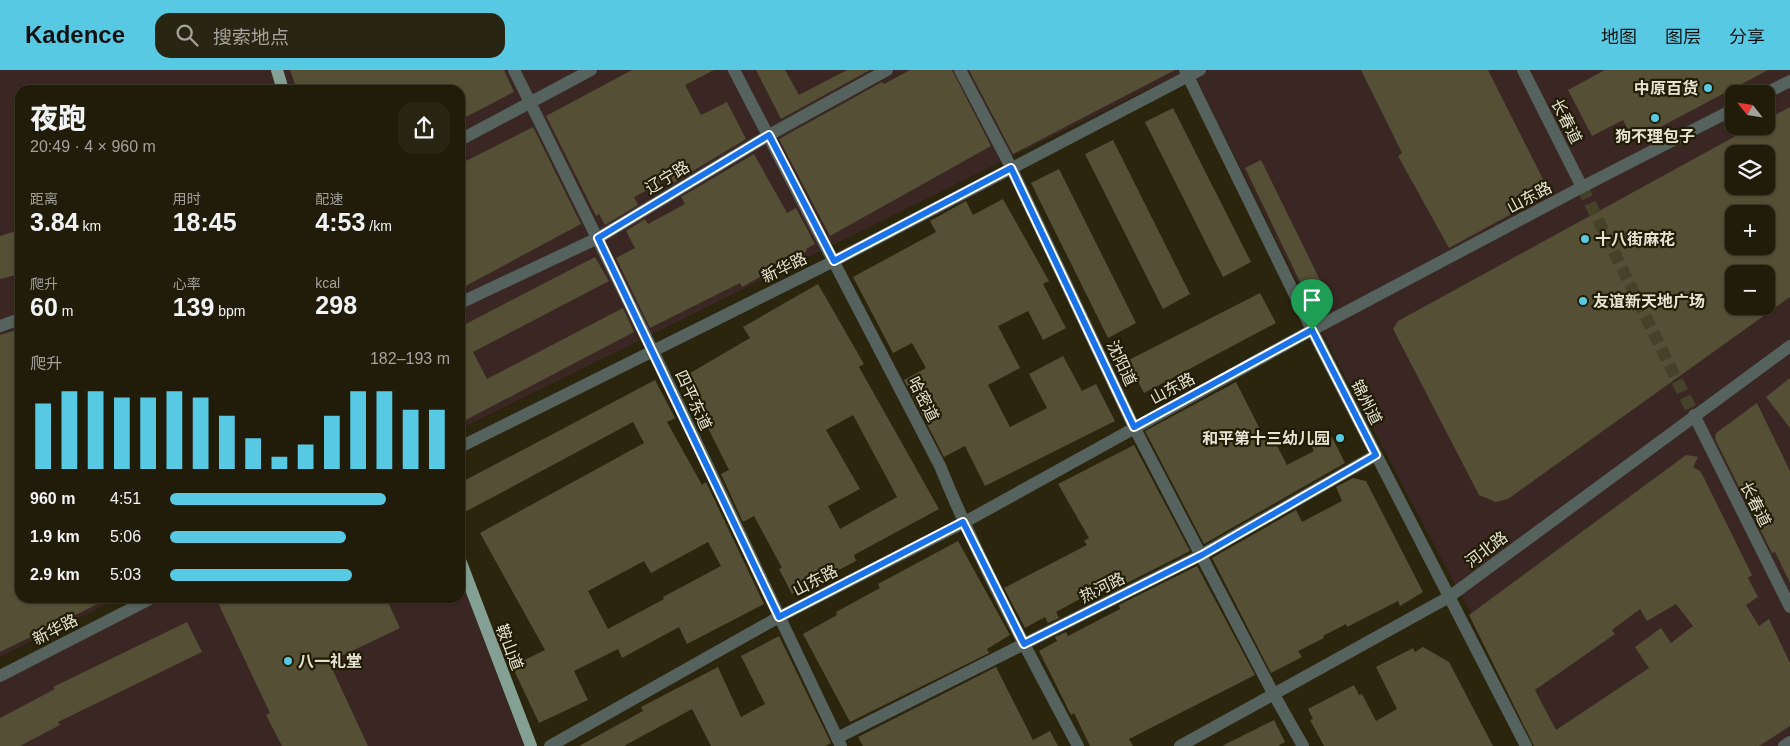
<!DOCTYPE html>
<html lang="zh">
<meta charset="utf-8">
<style>
:root{--surface:#201c09;--page:#282512;--text:#f1f3f6;--muted:#a2a19c;--line:#3d3a2a;--accent:#58c9e3}
body{margin:0;font-family:Helvetica,"Noto Sans SC",sans-serif;background:var(--page);color:var(--text);height:100vh;display:flex;flex-direction:column;font-size:19px;white-space:nowrap}
*{box-sizing:border-box;margin:0}
p{font-size:16px;color:var(--muted)}
.icon{flex:none;width:28px;height:28px;fill:none;stroke:currentColor;stroke-width:2;stroke-linecap:round;stroke-linejoin:round}
.map{position:relative;flex:1;overflow:hidden}
.side{position:absolute;left:15px;top:15px;width:450px;height:518px;display:flex;flex-direction:column;background:var(--surface);border-radius:15px;box-shadow:0 1px 4px #0004,0 0 0 1px var(--line)}
.side>*{flex:none}
.needle{width:32px;rotate:300deg}
.tools{position:absolute;left:1725px;top:15px;display:grid;gap:10px}
.tools a{display:grid;place-items:center;width:50px;height:50px;border-radius:10px;background:var(--surface);box-shadow:0 1px 4px #0004,0 0 0 1px var(--line);font-size:25px}
.pin{position:absolute;display:grid;place-items:center;width:42px;height:42px;color:#fff;margin:-51px -21px;border-radius:50% 50% 50% 0;rotate:-45deg;box-shadow:0 0 5px #0007}
.pin .icon{rotate:45deg}
.round{display:grid;place-items:center;flex:none;width:52px;height:52px;border-radius:15px;background:var(--page)}
.overview{display:flex;align-items:center;justify-content:space-between;height:85px;padding:0 15px}
h1{font-size:28px;font-weight:800;line-height:38px}
.figures{display:grid;grid-template-columns:repeat(3,1fr);gap:8px;height:85px;padding:5px 15px}
.figures div{display:grid;align-content:center}
.figures b{font-size:25px;font-weight:800}
.figures small{font-size:14px;font-weight:400}
.figures p{font-size:14px}
.chart{height:140px;padding:10px 15px}
.chart p{display:flex;justify-content:space-between}
.chart svg{width:100%;height:90px;margin-top:5px;stroke:var(--accent);stroke-width:6}
ul{padding:0 15px;list-style:none;font-size:16px}
li{display:grid;grid-template-columns:80px 60px 1fr;align-items:center;height:38px}
li i{height:12px;border-radius:6px;background:var(--accent)}
header{display:flex;align-items:center;gap:30px;box-sizing:border-box;height:70px;padding:0 25px;background:var(--accent);color:#111}
header strong{font-size:24px}
nav{display:flex;gap:28px;margin-inline-start:auto;font-size:18px}
.search{width:350px;height:45px;background:var(--page);display:flex;align-items:center;gap:12px;box-sizing:border-box;padding:0 18px;border-radius:15px;color:var(--muted);font-size:19px}
.map>svg:first-child{display:block}
.commercial{fill:#3a2724;fill-rule:evenodd}
.building{fill:#544f35;fill-rule:evenodd}
.lines{fill:none;stroke-linecap:round;stroke-linejoin:round}
.minor-tunnel{stroke:#46422a;stroke-width:12;stroke-dasharray:12 6;stroke-linecap:butt}
.minor{stroke:#55625d;stroke-width:12}
.major{stroke:#849f94;stroke-width:12}
.route-casing{stroke:#fff;stroke-width:10}
.route{stroke:#1a73e8;stroke-width:6}
.poi-dot{fill:#58c9e3;stroke:#211c04;stroke-width:2}
.labels{text-anchor:middle;stroke-width:4.5;stroke-linejoin:round;paint-order:stroke}
.poi-label{font-size:16px;font-weight:bold;fill:#e6e3d4;stroke:#211c04;text-anchor:start}
.street-label{font-size:16px;fill:#e6e3d4;stroke:#211c04}
</style>
<header>
<strong>Kadence</strong>
<div class="search"><svg class="icon" aria-label="search" viewBox="0 0 24 24"><circle cx="10" cy="10" r="6"/><path d="M15 15l6 6"/></svg>搜索地点</div>
<nav><a>地图</a><a>图层</a><a>分享</a></nav>
</header>
<div class="map">
<svg width="1790" height="676" viewBox="0 0 1790 676">
<rect width="100%" height="100%" fill="#2a250c"/>
<!-- commercial -->
<g class="commercial">
<polygon points="0,0 1187,0 460,359 460,20 20,20 20,528 120,528 0,587"/>
<path d="M1192 0H1790V676H1546L1457 518 1325 268ZM1734 24H1766V56H1734ZM1734 84H1766V116H1734ZM1734 144H1766V176H1734ZM1734 204H1766V236H1734Z"/>
<polygon points="460,507 524,676 0,676 0,609 165,528 460,528"/>
</g>
<!-- building -->
<g class="building">
<polygon points="290,0 504,0 514,22 460,50 460,20 297,20"/>
<polygon points="632,0 714,0 685,15 701,45 727,32 746,69 673,113 670,108 634,127 638,135 605,155 599,144 596,146 546,46"/>
<polygon points="756,0 785,0 799,25 847,0 870,0 781,49"/>
<polygon points="910,0 952,0 991,76 830,166 779,69 882,12 884,14"/>
<polygon points="969,0 1175,0 1013,84"/>
<polygon points="1361,0 1488,0 1550,123 1449,178 1398,86 1402,83"/>
<polygon points="1605,0 1768,0 1634,71 1623,50 1592,66 1568,20"/>
<path d="M1790 37V227L1508 429 1496 432 1479 425 1393 259 1398 251 1754 56H1766V50ZM1734 84H1766V116H1734ZM1734 144H1766V176H1734ZM1734 204H1766V236H1734Z"/>
<polygon points="1173,38 1251,192 1223,207 1145,52"/>
<polygon points="533,57 581,154 460,219 460,94"/>
<polygon points="1113,70 1190,224 1163,239 1085,84"/>
<polygon points="754,84 787,143 796,138 815,174 806,179 807,181 742,217 740,213 650,258 616,188 635,178 626,161 645,149 648,154 685,134 681,127"/>
<polygon points="1261,90 1321,212 1304,220 1245,98"/>
<polygon points="1059,99 1136,253 1108,268 1031,113"/>
<polygon points="1003,129 1049,211 1043,214 1066,258 1043,270 1028,241 998,256 1020,298 988,315 1010,357 1047,338 1029,304 1063,286 1082,321 1096,314 1115,351 985,416 965,376 944,387 904,310 926,298 912,273 893,283 853,207 936,162 930,151 966,131 973,145"/>
<polygon points="20,160 20,204 0,209 0,166"/>
<polygon points="595,187 609,211 473,282 487,309 623,238 634,262 460,353 460,257"/>
<path d="M818 214 864 294 859 297 939 439 854 485 856 491 792 524 779 499 782 498 754 446 743 452 721 404 729 400 704 350 680 309 750 268 743 257ZM853 345 897 427 840 459 828 436 860 419 826 360Z"/>
<polygon points="1260,223 1276,253 1144,323 1127,291"/>
<polygon points="20,259 20,528 110,528 0,582 0,265"/>
<polygon points="1790,308 1790,358 1766,327"/>
<path d="M655 310 675 348 667 352 702 415 706 412 764 534 687 574 679 557 622 588 618 579 574 601 588 630 539 653 512 596 545 580 480 463 644 373 633 352 465 442 460 433V413ZM708 472 721 496 663 527 664 529 608 559 588 521 644 491 651 503Z"/>
<polygon points="1236,312 1265,369 1272,366 1287,395 1314,381 1312,377 1332,367 1345,393 1204,474 1145,361"/>
<polygon points="1757,333 1790,401 1790,513 1775,482 1772,483 1715,369 1716,363"/>
<polygon points="1134,375 1190,481 1111,521 1107,514 1056,542 1059,548 1048,553 1045,547 1025,558 1004,518 1087,475 1084,471 1089,468 1058,414"/>
<path d="M1686 385 1698 387 1693 397 1700 401 1703 406 1752 505 1748 508 1758 527 1746 535 1759 556 1769 549 1790 593V656L1759 676H1534L1469 545ZM1676 534 1693 556 1671 573 1661 558 1635 577 1649 598 1556 660 1535 620 1615 564 1612 560 1640 539 1647 551Z"/>
<polygon points="1353,408 1366,411 1423,522 1400,536 1398,531 1347,557 1346,554 1323,566 1324,568 1298,581 1302,587 1271,603 1212,488 1296,440 1302,452 1342,431 1336,417"/>
<polygon points="958,471 1010,565 987,579 989,583 850,652 803,564 837,545 836,542 880,518 878,514"/>
<polygon points="1197,496 1255,605 1129,669 1133,676 1090,676 1074,643 1071,645 1039,581 1057,571 1055,567 1066,562 1068,566 1120,539 1119,535"/>
<polygon points="229,528 386,528 400,558 329,592 368,676 282,676 266,645 270,643 218,533"/>
<polygon points="187,552 202,582 58,652 60,655 20,676 0,676 0,648 55,619 53,617"/>
<polygon points="779,566 831,673 825,676 711,676 692,639 624,676 579,676 643,641 641,637 718,597 741,647 765,634 741,586"/>
<polygon points="1423,577 1449,592 1493,676 1324,676 1310,650 1313,649 1308,639 1354,615 1359,625 1362,624 1376,651 1397,639 1376,597 1413,578 1415,582"/>
<polygon points="996,597 1033,670 1050,661 1058,676 863,676 858,667"/>
<polygon points="1274,650 1285,672 1278,676 1222,676"/>
</g>
<g class="lines">
<!-- minor-tunnel -->
<polyline class="minor-tunnel" points="1582,117 1694,345"/>
<!-- minor -->
<g class="minor">
<polyline points="514,0 653,281 841,676"/>
<path d="M734 0 940 396C979 492 1029 584 1078 676"/>
<polyline points="960,0 1011,97 1134,357 1273,623 1303,676"/>
<polyline points="1185,0 1312,260 1526,676"/>
<polyline points="1523,0 1582,117"/>
<polyline points="1764,24 1790,11"/>
<polyline points="460,70 591,0"/>
<polyline points="460,233 598,168 769,65 887,0"/>
<polyline points="0,256 20,249"/>
<polyline points="1694,345 1790,537"/>
<polyline points="460,377 834,191 1200,0"/>
<polyline points="0,606 152,528"/>
<polyline points="837,668 1201,485 1376,385"/>
<polyline points="550,676 779,547 963,453 1312,260 1582,117 1734,39"/>
<polyline points="1180,676 1449,527 1790,276"/>
<polyline points="1784,676 1790,672"/>
</g>
<!-- major -->
<g class="major">
<polyline points="277,0 283,20"/>
<polyline points="460,490 531,676"/>
</g>
</g>
<g class="lines">
<!-- route casing -->
<g class="route-casing">
<polygon id="route" points="769,65 834,191 1011,98 1134,357 1312,260 1376,385 1202,485 1024,574 963,452 779,547 598,168"/>
</g>
<!-- route -->
<use href="#route" class="route"/>
</g>
<!-- markers -->
<g class="poi-dot">
<circle cx="1708" cy="18" r="5"/>
<circle cx="1655" cy="48" r="5"/>
<circle cx="1585" cy="169" r="5"/>
<circle cx="1583" cy="231" r="5"/>
<circle cx="1340" cy="368" r="5"/>
<circle cx="288" cy="591" r="5"/>
</g>
<g class="labels">
<!-- poi labels -->
<g class="poi-label">
<text x="1698" y="24" text-anchor="end">中原百货</text>
<text x="1655" y="72" text-anchor="middle">狗不理包子</text>
<text x="1595" y="175">十八街麻花</text>
<text x="1593" y="237">友谊新天地广场</text>
<text x="1330" y="374" text-anchor="end">和平第十三幼儿园</text>
<text x="298" y="597">八一礼堂</text>
</g>
<!-- street labels -->
<g class="street-label">
<text transform="translate(1567 51) rotate(63)" y="6">长春道</text>
<text transform="translate(667 107) rotate(-31)" y="6">辽宁路</text>
<text transform="translate(1529 127) rotate(-28)" y="6">山东路</text>
<text transform="translate(784 197) rotate(-26)" y="6">新华路</text>
<text transform="translate(1122 293) rotate(65)" y="6">沈阳道</text>
<text transform="translate(1172 318) rotate(-28)" y="6">山东路</text>
<text transform="translate(924 329) rotate(63)" y="6">哈密道</text>
<text transform="translate(694 330) rotate(65)" y="6">四平东道</text>
<text transform="translate(1367 332) rotate(63)" y="6">锦州道</text>
<text transform="translate(1756 434) rotate(63)" y="6">长春道</text>
<text transform="translate(1486 479) rotate(-37)" y="6">河北路</text>
<text transform="translate(815 510) rotate(-27)" y="6">山东路</text>
<text transform="translate(1102 517) rotate(-26)" y="6">热河路</text>
<text transform="translate(55 559) rotate(-27)" y="6">新华路</text>
<text transform="translate(510 577) rotate(69)" y="6">鞍山道</text>
</g>
</g>
</svg>
<div class="tools">
<a><svg class="needle" viewBox="-14 -14 28 28"><path d="M0-13l5 13h-10z" fill="#e53935"/><path d="M0 13l5-13h-10z" fill="#a2a19c"/></svg></a>
<a><svg class="icon" aria-label="layers" viewBox="0 0 24 24"><path d="M12 4l9 5-9 5-9-5zM3 14l9 5 9-5"/></svg></a>
<a>+</a>
<a>−</a>
</div>
<div class="pin" style="left:1312px;top:260px;background:#1e9e55"><svg class="icon" aria-label="arrive" viewBox="0 0 24 24"><path d="M6 21V4h12l-3 4 3 4H6"/></svg></div>
<section class="side">
<div class="overview"><div><h1>夜跑</h1><p>20:49 · 4 × 960 m</p></div><a class="round"><svg class="icon" aria-label="share" viewBox="0 0 24 24"><path d="M12 15V3M7 8l5-5 5 5M5 13v7h14v-7"/></svg></a></div>
<div class="figures">
<div><p>距离</p><b>3.84<small> km</small></b></div>
<div><p>用时</p><b>18:45</b></div>
<div><p>配速</p><b>4:53<small> /km</small></b></div>
</div>
<div class="figures">
<div><p>爬升</p><b>60<small> m</small></b></div>
<div><p>心率</p><b>139<small> bpm</small></b></div>
<div><p>kcal</p><b>298</b></div>
</div>
<div class="chart"><p><span>爬升</span>182–193 m</p>
<svg viewBox="0 0 160 44" preserveAspectRatio="none"><path d="M5 44V12M15 44V6M25 44V6M35 44V9M45 44V9M55 44V6M65 44V9M75 44V18M85 44V29M95 44V38M105 44V32M115 44V18M125 44V6M135 44V6M145 44V15M155 44V15"/></svg>
</div>
<ul>
<li><b>960 m</b>4:51<i style="width:77%"></i></li>
<li><b>1.9 km</b>5:06<i style="width:63%"></i></li>
<li><b>2.9 km</b>5:03<i style="width:65%"></i></li>
</ul>
</section>
</div>
